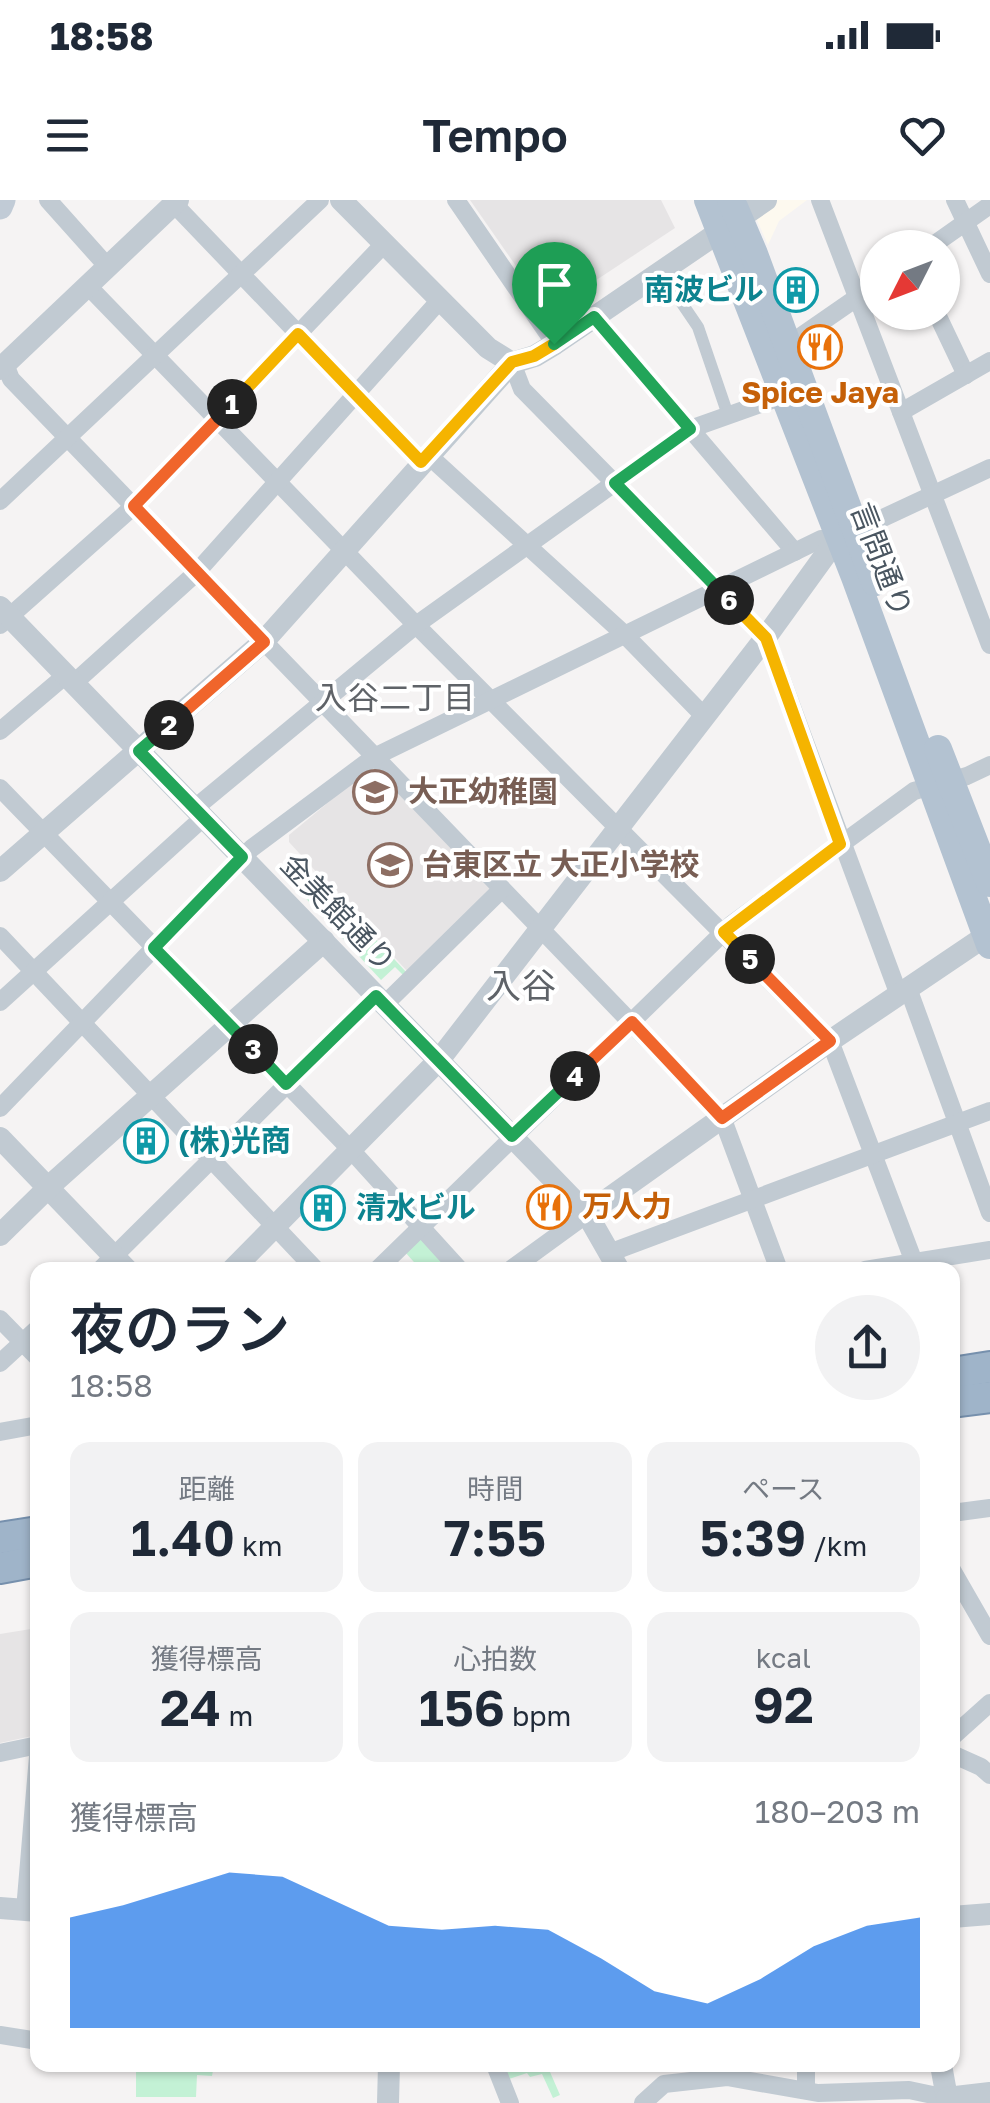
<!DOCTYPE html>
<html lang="ja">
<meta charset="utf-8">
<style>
:root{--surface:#fff;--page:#f2f2f3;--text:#1f2937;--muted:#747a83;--accent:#1a73e8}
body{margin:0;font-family:"Golos Text","Noto Sans JP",sans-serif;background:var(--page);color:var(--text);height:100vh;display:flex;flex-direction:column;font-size:38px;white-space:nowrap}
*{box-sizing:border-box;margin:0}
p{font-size:32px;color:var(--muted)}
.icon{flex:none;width:55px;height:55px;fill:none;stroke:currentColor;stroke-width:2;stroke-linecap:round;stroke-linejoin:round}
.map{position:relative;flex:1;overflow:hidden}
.side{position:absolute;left:30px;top:1062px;width:930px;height:810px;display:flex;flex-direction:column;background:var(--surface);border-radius:20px;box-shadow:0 2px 8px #0004}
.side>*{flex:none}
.needle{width:65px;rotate:228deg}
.buttons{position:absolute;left:860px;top:30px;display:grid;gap:20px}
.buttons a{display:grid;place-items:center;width:100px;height:100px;border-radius:50%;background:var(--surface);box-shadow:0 2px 8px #0004;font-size:50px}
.pin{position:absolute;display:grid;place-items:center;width:85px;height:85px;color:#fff;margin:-102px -42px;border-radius:50% 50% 50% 0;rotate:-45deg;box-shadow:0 0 10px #0007}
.pin .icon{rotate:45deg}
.km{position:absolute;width:50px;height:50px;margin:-25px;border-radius:50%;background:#222;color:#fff;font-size:28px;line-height:50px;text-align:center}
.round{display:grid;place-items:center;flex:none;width:105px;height:105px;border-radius:52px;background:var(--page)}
.head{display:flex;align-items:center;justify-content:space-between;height:170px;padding:0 40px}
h1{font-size:55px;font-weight:600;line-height:75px}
.figures{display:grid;grid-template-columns:repeat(3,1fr);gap:15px;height:170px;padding:10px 40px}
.figures div{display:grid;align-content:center;border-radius:20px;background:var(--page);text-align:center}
.figures b{font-size:50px;font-weight:600}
.figures small{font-size:28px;font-weight:400}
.figures p{font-size:28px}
.chart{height:280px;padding:20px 40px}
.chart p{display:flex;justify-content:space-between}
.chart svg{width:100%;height:180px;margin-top:10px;fill:var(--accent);opacity:.7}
.status{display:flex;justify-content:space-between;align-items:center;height:70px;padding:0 50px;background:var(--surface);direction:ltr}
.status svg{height:28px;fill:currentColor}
header{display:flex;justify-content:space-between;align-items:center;height:130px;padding:0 40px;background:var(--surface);font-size:45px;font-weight:600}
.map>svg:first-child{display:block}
.commercial{fill:#fdf9ef}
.education{fill:#e6e4e5}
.green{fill:#c3f1d5}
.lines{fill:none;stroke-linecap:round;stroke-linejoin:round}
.trunk-casing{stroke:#7690ad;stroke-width:34}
.pedestrian{stroke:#c1cad2;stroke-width:12}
.minor{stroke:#c1cad2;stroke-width:18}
.tertiary{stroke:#c1cad2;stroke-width:22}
.secondary{stroke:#c1cbd6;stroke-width:25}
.primary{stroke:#b3c2d1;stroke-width:28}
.trunk{stroke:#9fb4c9;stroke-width:30}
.split-1-casing{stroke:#fff;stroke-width:20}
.split-2-casing{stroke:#fff;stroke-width:20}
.split-3-casing{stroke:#fff;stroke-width:20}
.split-4-casing{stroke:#fff;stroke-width:20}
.split-5-casing{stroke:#fff;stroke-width:20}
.split-6-casing{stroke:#fff;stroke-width:20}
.split-7-casing{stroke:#fff;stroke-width:20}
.split-1{stroke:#f5b400;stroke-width:12}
.split-2{stroke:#f0652b;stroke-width:12}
.split-3{stroke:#22a559;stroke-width:12}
.split-4{stroke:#22a559;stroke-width:12}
.split-5{stroke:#f0652b;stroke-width:12}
.split-6{stroke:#f5b400;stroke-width:12}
.split-7{stroke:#22a559;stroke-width:12}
.labels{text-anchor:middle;stroke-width:8;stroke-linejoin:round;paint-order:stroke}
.culture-label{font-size:30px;font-weight:bold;fill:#0d838f;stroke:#fff;text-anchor:start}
.food-label{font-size:30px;font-weight:bold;fill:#c56008;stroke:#fff}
.street-label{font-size:30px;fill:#4a5661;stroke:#fff}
.education-label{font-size:30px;font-weight:bold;fill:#785e54;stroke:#fff;text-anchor:start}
.neighbourhood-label{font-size:32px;fill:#5f6368;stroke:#fff}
.quarter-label{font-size:35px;fill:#5f6368;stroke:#fff}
</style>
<div class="status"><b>18:58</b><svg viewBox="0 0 49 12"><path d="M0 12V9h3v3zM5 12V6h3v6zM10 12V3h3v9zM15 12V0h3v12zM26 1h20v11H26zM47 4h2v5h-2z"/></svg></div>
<header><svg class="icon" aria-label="menu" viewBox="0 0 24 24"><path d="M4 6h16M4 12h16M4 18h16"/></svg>Tempo<svg class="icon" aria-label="heart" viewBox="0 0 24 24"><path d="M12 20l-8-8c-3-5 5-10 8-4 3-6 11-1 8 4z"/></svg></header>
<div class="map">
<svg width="990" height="1903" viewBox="0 0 990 1903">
<rect width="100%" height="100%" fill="#f5f3f3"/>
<!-- commercial -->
<polygon class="commercial" points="748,0 807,0 779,21 768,45"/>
<!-- education -->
<g class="education">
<polygon points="470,0 661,0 675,28 548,112"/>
<polygon points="371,567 376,567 492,687 408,772 289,642 289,635"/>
<polygon points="37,1428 37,1535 0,1543 0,1434"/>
</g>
<!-- green -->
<g class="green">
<polygon points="319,677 406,772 403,775 395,767 381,780 301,693"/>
<polygon points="421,1037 450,1070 421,1070 405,1052"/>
<polygon points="136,1865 214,1865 212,1876 197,1875 196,1897 136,1897"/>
<polygon points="504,1865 547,1865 560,1895 553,1898 542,1874 530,1877 527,1873 509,1879"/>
</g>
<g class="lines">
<!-- trunk casing -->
<g class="trunk-casing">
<g id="trunk">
<polyline points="952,1173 990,1167"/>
<polyline points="952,1202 990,1197"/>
<polyline points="0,1338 38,1332"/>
<polyline points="0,1368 38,1361"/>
</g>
</g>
<!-- pedestrian -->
<polyline class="pedestrian" points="660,71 698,127 728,215"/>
<!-- minor -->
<g class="minor">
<polyline points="48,0 107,66"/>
<polyline points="456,0 555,144"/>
<polyline points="820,0 990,445"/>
<polyline points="955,0 990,74"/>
<polyline points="174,4 421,262"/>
<polyline points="929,48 990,5"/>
<polyline points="87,85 416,425 830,841 917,1070"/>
<polyline points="936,112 966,175"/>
<polyline points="595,117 795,352"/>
<polyline points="787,146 878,83"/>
<polyline points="512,163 522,189 766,437 899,795"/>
<polyline points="5,164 11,179 722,917 779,1070"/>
<polyline points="901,212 990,161"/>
<polyline points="428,255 624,434 704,516"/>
<polyline points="0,301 320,0"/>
<polyline points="857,330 990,268"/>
<polyline points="0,425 134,306 384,44"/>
<polyline points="74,483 196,373 440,100"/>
<polyline points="0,531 66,475"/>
<polyline points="0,588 351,950 460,1070"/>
<polyline points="195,608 416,425 690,229 783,196"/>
<polyline points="0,736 316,1070"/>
<polyline points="908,788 990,1013"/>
<polyline points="0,802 204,617"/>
<polyline points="385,804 502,689"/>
<polyline points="0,908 231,668 252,648 374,557 821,339 838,339"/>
<polyline points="609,1053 990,911"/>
<polyline points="100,1070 376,796"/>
<polyline points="377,1070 732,724 914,591 967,576 990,565"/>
<polyline points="510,1070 587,1014"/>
<polyline points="865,1070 990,1050"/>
<polyline points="0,1119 38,1158"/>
<polyline points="0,1163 38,1128"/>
<polyline points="0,1232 38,1225"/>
<polyline points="952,1313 990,1308"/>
<polyline points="952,1370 990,1436"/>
<polyline points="952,1537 990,1503"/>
<polyline points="0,1553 38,1545"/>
<polyline points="952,1554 981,1567 990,1575"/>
<polyline points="25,1710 38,1556"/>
<polyline points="0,1835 38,1841"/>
<polyline points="495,1865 510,1903"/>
<polyline points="806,1865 806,1889"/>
<polyline points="643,1903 664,1884 727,1877 818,1893 909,1890 947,1898"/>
</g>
<!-- tertiary -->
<g class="tertiary">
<polyline points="341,0 488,148 512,163"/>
<polyline points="0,169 178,0"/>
<polyline points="0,407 587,1014 619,1070"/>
<polyline points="0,671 264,441 512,163 535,156 555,144 766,0"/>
<polyline points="0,938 127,1070"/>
<polyline points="587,1014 830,841 990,733"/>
<polyline points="0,1035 53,983 324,741"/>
<polyline points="232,1070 439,860 766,437 826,354 838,339 852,333"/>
<polyline points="0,1708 38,1711"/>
<polyline points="952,1717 990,1714"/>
<polyline points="941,1865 947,1898"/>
<polyline points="947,1898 990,1893"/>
<polyline points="388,1903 389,1865"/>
</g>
<!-- secondary -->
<polyline class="secondary" points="0,7 3,0"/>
<!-- primary -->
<g class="primary">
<polyline points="708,0 855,377 990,745"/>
<polyline points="731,0 754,54 875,382"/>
<polyline points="938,549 990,683"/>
</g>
<!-- trunk -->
<use href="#trunk" class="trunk"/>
</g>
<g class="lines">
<!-- split-1 casing -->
<g class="split-1-casing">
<polyline id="split-1" points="232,204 298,134 421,262 512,162 534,156 554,144"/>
</g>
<!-- split-2 casing -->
<g class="split-2-casing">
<polyline id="split-2" points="169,525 264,442 134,306 232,204"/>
</g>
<!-- split-3 casing -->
<g class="split-3-casing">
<polyline id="split-3" points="169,525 139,551 242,657 154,748 253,849"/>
</g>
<!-- split-4 casing -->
<g class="split-4-casing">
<polyline id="split-4" points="253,849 286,884 376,796 512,936 575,876"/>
</g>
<!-- split-5 casing -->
<g class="split-5-casing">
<polyline id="split-5" points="575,876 632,822 722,918 830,841 750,759"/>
</g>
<!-- split-6 casing -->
<g class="split-6-casing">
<polyline id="split-6" points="729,400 766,438 840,644 724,732 750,759"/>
</g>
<!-- split-7 casing -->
<g class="split-7-casing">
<polyline id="split-7" points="554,144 594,117 690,229 615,283 729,400"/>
</g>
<!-- split-1 -->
<use href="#split-1" class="split-1"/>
<!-- split-2 -->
<use href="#split-2" class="split-2"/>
<!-- split-3 -->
<use href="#split-3" class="split-3"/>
<!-- split-4 -->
<use href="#split-4" class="split-4"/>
<!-- split-5 -->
<use href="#split-5" class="split-5"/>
<!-- split-6 -->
<use href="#split-6" class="split-6"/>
<!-- split-7 -->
<use href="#split-7" class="split-7"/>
</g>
<!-- icons -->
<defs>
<g id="building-ring" transform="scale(2.25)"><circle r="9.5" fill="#fff" stroke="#0f9aa8" stroke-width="1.5"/><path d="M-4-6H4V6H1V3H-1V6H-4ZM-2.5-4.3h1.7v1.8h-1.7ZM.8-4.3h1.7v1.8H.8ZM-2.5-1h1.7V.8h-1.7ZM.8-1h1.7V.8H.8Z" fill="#0f9aa8"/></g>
<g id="restaurant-ring" transform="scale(2.25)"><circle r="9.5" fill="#fff" stroke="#e8710a" stroke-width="1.5"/><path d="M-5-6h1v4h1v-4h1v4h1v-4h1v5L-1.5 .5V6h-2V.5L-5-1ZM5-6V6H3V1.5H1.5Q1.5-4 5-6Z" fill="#e8710a"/></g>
<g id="school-ring" transform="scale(2.25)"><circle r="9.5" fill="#fff" stroke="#8d6e63" stroke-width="1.5"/><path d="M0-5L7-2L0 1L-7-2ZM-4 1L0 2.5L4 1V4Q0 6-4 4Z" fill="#8d6e63"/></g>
</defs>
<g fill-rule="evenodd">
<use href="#building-ring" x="796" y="90"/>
<use href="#restaurant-ring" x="820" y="147"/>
<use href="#school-ring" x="375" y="592"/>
<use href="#school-ring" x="390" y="665"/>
<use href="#building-ring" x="146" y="941"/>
<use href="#restaurant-ring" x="549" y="1007"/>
<use href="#building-ring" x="323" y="1008"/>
</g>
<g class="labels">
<!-- culture labels -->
<g class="culture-label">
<text x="764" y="100" text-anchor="end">南波ビル</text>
<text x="178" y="951">(株)光商</text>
<text x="356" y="1018">清水ビル</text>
</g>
<!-- food labels -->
<g class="food-label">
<text x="820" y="203">Spice Jaya</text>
<text x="582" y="1017" text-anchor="start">万人力</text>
</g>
<!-- street labels -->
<g class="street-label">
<text transform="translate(881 360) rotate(69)" y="10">言問通り</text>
<text transform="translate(338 713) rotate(46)" y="10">金美館通り</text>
</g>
<!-- education labels -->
<g class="education-label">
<text x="408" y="602">大正幼稚園</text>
<text x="422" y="675">台東区立 大正小学校</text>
</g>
<!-- neighbourhood labels -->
<g class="neighbourhood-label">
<text x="395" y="509">入谷二丁目</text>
</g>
<!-- quarter labels -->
<g class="quarter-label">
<text x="521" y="798">入谷</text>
</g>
</g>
</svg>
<div class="buttons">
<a><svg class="needle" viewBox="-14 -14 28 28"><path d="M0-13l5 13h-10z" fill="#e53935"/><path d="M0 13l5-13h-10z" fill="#747a83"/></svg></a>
</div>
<div class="pin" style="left:554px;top:144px;background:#1e9e55"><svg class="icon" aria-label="arrive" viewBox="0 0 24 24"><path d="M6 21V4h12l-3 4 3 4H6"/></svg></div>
<b class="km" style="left:232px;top:204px">1</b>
<b class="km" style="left:169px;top:525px">2</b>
<b class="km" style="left:253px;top:849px">3</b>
<b class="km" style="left:575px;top:876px">4</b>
<b class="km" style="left:750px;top:759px">5</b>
<b class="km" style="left:729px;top:400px">6</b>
<section class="side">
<div class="head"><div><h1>夜のラン</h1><p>18:58</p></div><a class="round"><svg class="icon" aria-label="share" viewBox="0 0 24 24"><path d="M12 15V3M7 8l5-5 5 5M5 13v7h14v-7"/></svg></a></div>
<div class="figures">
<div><p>距離</p><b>1.40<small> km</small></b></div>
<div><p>時間</p><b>7:55</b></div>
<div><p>ペース</p><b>5:39<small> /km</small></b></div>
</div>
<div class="figures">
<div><p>獲得標高</p><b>24<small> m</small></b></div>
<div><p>心拍数</p><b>156<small> bpm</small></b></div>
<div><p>kcal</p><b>92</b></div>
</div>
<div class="chart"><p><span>獲得標高</span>180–203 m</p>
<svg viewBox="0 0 160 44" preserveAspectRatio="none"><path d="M0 44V17L10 14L20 10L30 6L40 7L50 13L60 19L70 20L80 19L90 20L100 27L110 35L120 38L130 32L140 24L150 19L160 17V44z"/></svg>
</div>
</section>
</div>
